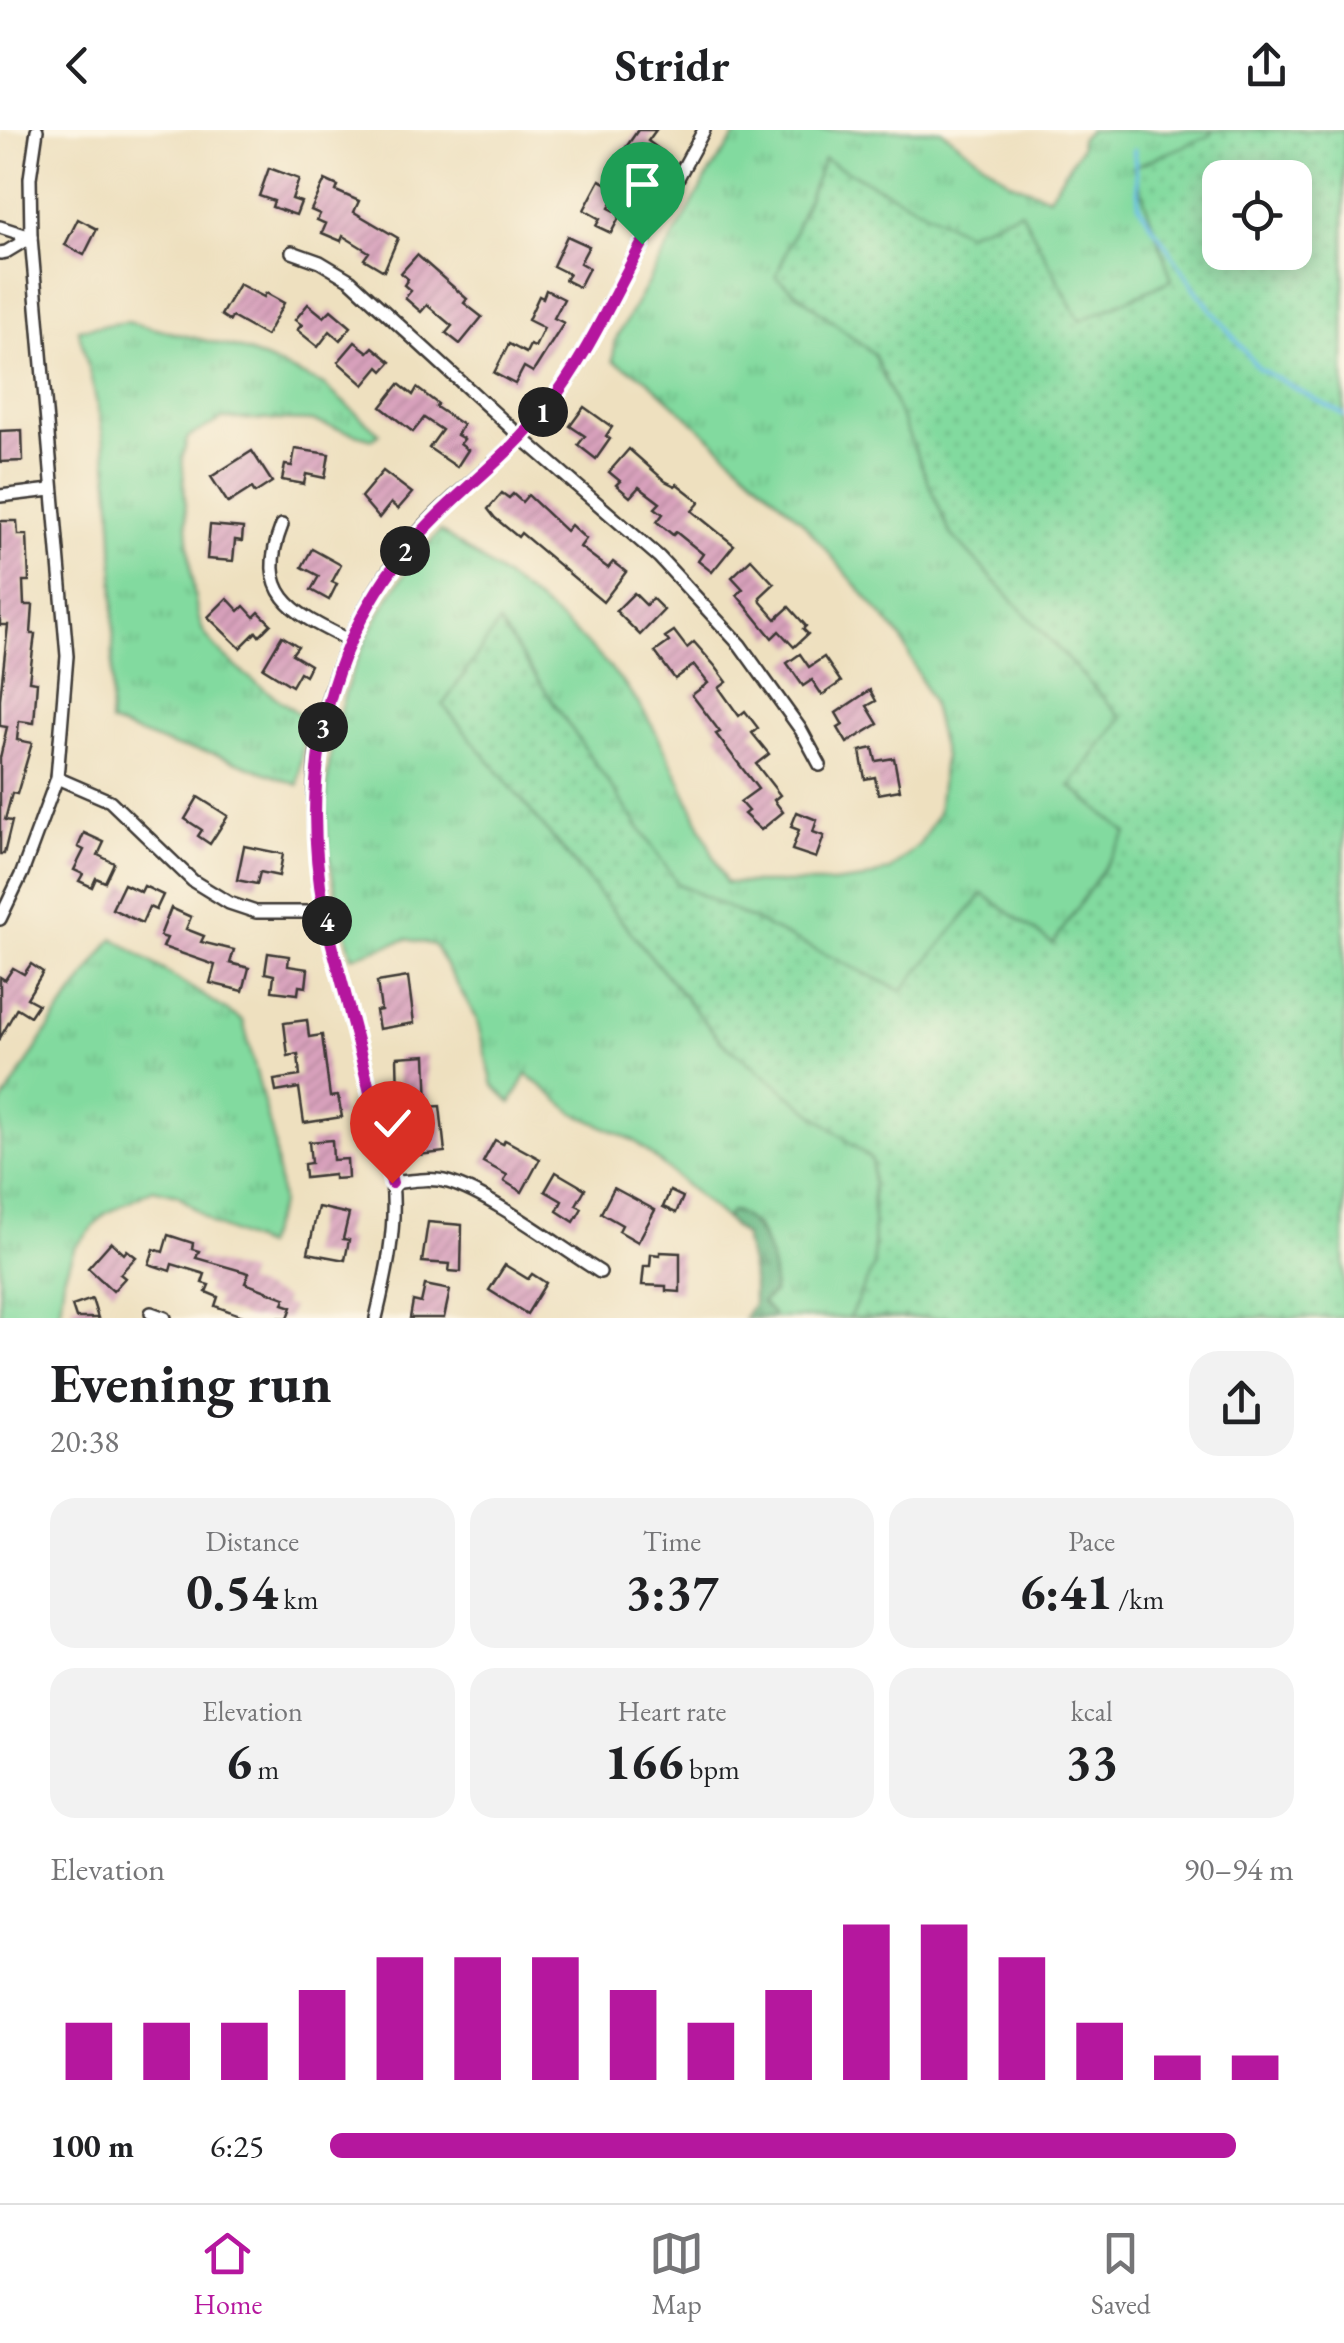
<!DOCTYPE html>
<meta charset="utf-8">
<style>
:root{--surface:#fff;--page:#f2f2f2;--text:#202124;--muted:#757577;--line:#e0e0e0;--accent:#b5179e}
body{margin:0;font-family:"EB Garamond",serif;background:var(--page);color:var(--text);height:100vh;display:flex;flex-direction:column;font-size:38px;white-space:nowrap}
*{box-sizing:border-box;margin:0}
p{font-size:32px;color:var(--muted)}
.icon{flex:none;width:55px;height:55px;fill:none;stroke:currentColor;stroke-width:2;stroke-linecap:round;stroke-linejoin:round}
.map{position:relative;height:1188px;overflow:hidden}
.details{display:flex;flex-direction:column;background:var(--surface);flex:1}
.details>*{flex:none}
.fabs{position:absolute;left:1202px;top:30px;display:grid;gap:20px}
.fabs a{display:grid;place-items:center;width:110px;height:110px;border-radius:20px;background:var(--surface);box-shadow:0 5px 25px #0003;font-size:50px}
.pin{position:absolute;display:grid;place-items:center;width:85px;height:85px;color:#fff;margin:-102px -42px;border-radius:50% 50% 50% 0;rotate:-45deg;box-shadow:0 0 10px #0007}
.pin .icon{rotate:45deg}
.km{position:absolute;width:50px;height:50px;margin:-25px;border-radius:50%;background:#222;color:#fff;font-size:28px;line-height:50px;text-align:center}
.round{display:grid;place-items:center;flex:none;width:105px;height:105px;border-radius:30px;background:var(--page)}
.summary{display:flex;align-items:center;justify-content:space-between;height:170px;padding:0 50px}
h1{font-size:55px;font-weight:700;line-height:75px}
.stats{display:grid;grid-template-columns:repeat(3,1fr);gap:15px;height:170px;padding:10px 50px}
.stats div{display:grid;align-content:center;border-radius:25px;background:var(--page);text-align:center}
.stats b{font-size:50px;font-weight:700}
.stats small{font-size:28px;font-weight:400}
.stats p{font-size:28px}
.chart{height:280px;padding:20px 50px}
.chart p{display:flex;justify-content:space-between}
.chart svg{width:100%;height:180px;margin-top:10px;stroke:var(--accent);stroke-width:6}
ul{padding:0 50px;list-style:none;font-size:32px}
li{display:grid;grid-template-columns:160px 120px 1fr;align-items:center;height:75px}
li i{height:25px;border-radius:12px;background:var(--accent)}
header{display:flex;justify-content:space-between;align-items:center;height:130px;padding:0 50px;background:var(--surface);font-size:45px;font-weight:700}
.tab-bar{display:flex;justify-content:space-around;align-items:center;height:140px;border-top:2px solid var(--line);background:var(--surface);font-size:28px;color:var(--muted)}
.tab-bar a{display:grid;justify-items:center;gap:5px}
.tab-bar .current{color:var(--accent)}
.map>svg:first-child{display:block}
.grass{fill:url(#grass-tufts);stroke:#4f7b5e;stroke-width:2.5;fill-rule:evenodd}
.forest{fill:url(#forest-firs);stroke:#426b51;stroke-width:2.5}
.park{fill:url(#park-dots);stroke:#4f7b5e;stroke-width:2.5;fill-rule:evenodd}
.lines{fill:none;stroke-linecap:round;stroke-linejoin:round}
.stream{stroke:#6abde6;stroke-width:4}
.building{fill:url(#building-hatch)}
.minor-casing{stroke:#3c3934;stroke-width:16}
.minor{stroke:#fff;stroke-width:11}
.route-casing{stroke:#fff;stroke-width:20}
.route{stroke:#b5179e;stroke-width:12}
</style>
<header><svg class="icon" aria-label="back" viewBox="0 0 24 24"><path d="M15 5l-7 7 7 7"/></svg>Stridr<svg class="icon" aria-label="share" viewBox="0 0 24 24"><path d="M12 15V3M7 8l5-5 5 5M5 13v7h14v-7"/></svg></header>
<div class="map">
<svg width="1344" height="1188" viewBox="0 0 1344 1188">
<defs>
<pattern id="grass-tufts" width="24" height="20" patternUnits="userSpaceOnUse" patternTransform="scale(2.5)"><rect width="24" height="20" fill="#82da9f"/><path d="M3 7l-1-3M5 7V3M7 7l1-3M15 17l-1-3M17 17v-4M19 17l1-3" fill="none" stroke="#70ba88"/></pattern>
<pattern id="forest-firs" width="22" height="20" patternUnits="userSpaceOnUse" patternTransform="scale(2.5)"><rect width="22" height="20" fill="#69ba86"/><path d="M5 1l3.5 6h-7zM16 11l3.5 6h-7z" fill="#5a9f73"/></pattern>
<pattern id="park-dots" width="8" height="8" patternUnits="userSpaceOnUse" patternTransform="scale(2.5)"><rect width="8" height="8" fill="#82da9f"/><path d="M2 2h.1M6 6h.1" fill="none" stroke="#70ba88" stroke-width="1.8" stroke-linecap="round"/></pattern>
<pattern id="building-hatch" width="6" height="6" patternUnits="userSpaceOnUse" patternTransform="scale(2.5)"><rect width="6" height="6" fill="#d8a1bc"/><path d="M-1 1l2-2M0 6l6-6M5 7l2-2" fill="none" stroke="#b98aa1"/></pattern>
</defs>
<rect width="100%" height="100%" fill="#fcf5e5"/>
<filter id="ink" filterUnits="userSpaceOnUse"><feTurbulence type="fractalNoise" baseFrequency=".01" numOctaves="2"/><feDisplacementMap in="SourceGraphic" scale="20" xChannelSelector="R" yChannelSelector="G"/><feConvolveMatrix kernelMatrix="1 2 1 2 8 2 1 2 1" color-interpolation-filters="sRGB"/></filter>
<filter id="wash" filterUnits="userSpaceOnUse"><feTurbulence type="fractalNoise" baseFrequency=".0048" numOctaves="4" result="noise"/><feDisplacementMap in="SourceGraphic" scale="40" xChannelSelector="R" yChannelSelector="G"/><feGaussianBlur stdDeviation="2.25" result="paint"/><feColorMatrix in="noise" values="0 0 0 0 0 0 0 0 0 0 0 0 0 0 0 0 0 1.4 0 .05"/><feComposite in="paint" operator="in"/></filter>
<g filter="url(#wash)">
<rect width="100%" height="100%" fill="#eee0bf"/>
<!-- grass -->
<g class="grass">
<path d="M740 0H941L1010 52 1049 67 1081 17 1080 9 1089 0H1344V1188H771L773 1184 762 1172 774 1154 770 1126 757 1096 735 1081 725 1089 635 1011 574 983 527 944 511 973 493 955 476 887 434 815 407 809 352 827C341 781 326 733 326 685 326 579 369 477 440 401 516 455 608 514 654 599 681 648 702 702 726 753H833L864 749 890 740 920 714 938 683 944 626 931 571 901 508 801 390 644 247 613 231 615 211 709 44ZM1220 48H1295V122H1220Z"/>
<path d="M127 192 241 219 279 235 324 255 379 303 373 309 312 291 247 289H222L188 307 182 327C185 360 190 483 205 504 225 534 276 567 306 589L298 655 213 623 173 616 110 593C114 510 117 424 108 341 103 293 91 245 78 199Z"/>
<polygon points="113,808 243,891 274,1012 281,1072 264,1116 213,1094 178,1065 153,1059 105,1084 74,1119 64,1147 59,1188 0,1188 0,976 51,895"/>
</g>
<!-- forest -->
<path class="forest" d="M731 1081C762 1090 776 1134 773 1163L762 1172 773 1184 771 1188H744L753 1174V1149L744 1106 725 1089Z"/>
<!-- park -->
<path class="park" d="M1211 0H1344V1188H849L874 1136 872 1030 720 910 443 575 499 493 678 754 902 861 983 764 1053 814 1127 703 1070 656 1122 588 950 403 874 224 776 147 824 29 966 103 1021 81 1080 191 1172 150 1133 37 1211 5ZM1220 48H1295V122H1220Z"/>
<g class="lines">
<!-- stream -->
<polyline class="stream" points="1134,20 1139,76 1196,160 1258,238 1344,285"/>
</g>
<g id="blocks">
<!-- building -->
<g class="building">
<polygon points="638,0 656,0 648,11 663,22 650,41 622,23"/>
<polygon points="269,38 299,49 292,69 301,72 296,85 272,77 274,71 259,66"/>
<polygon points="325,50 338,56 336,61 359,71 354,82 398,108 384,141 364,129 369,122 343,106 341,111 322,103 326,94 317,90 320,84 311,80"/>
<polygon points="600,50 618,60 609,78 621,84 611,103 596,96 600,89 584,80"/>
<polygon points="78,89 97,99 84,125 65,115"/>
<polygon points="567,106 589,116 580,133 589,138 579,157 565,150 569,144 553,136"/>
<polygon points="417,125 467,169 464,173 482,187 460,214 446,203 452,196 427,175 421,182 405,168 411,161 404,155 408,149 401,143"/>
<polygon points="239,154 264,167 266,163 284,173 266,206 232,187 230,191 221,185"/>
<polygon points="546,160 564,169 554,188 564,193 533,242 524,237 515,254 494,243 509,214 526,223 530,215 535,217 544,198 528,190 539,166 543,168"/>
<polygon points="308,174 324,187 331,180 351,197 340,210 330,201 318,217 297,200 302,195 295,190"/>
<polygon points="355,212 368,222 373,217 391,232 383,241 379,237 364,255 338,232"/>
<polygon points="399,254 413,265 417,258 438,274 436,277 463,295 457,305 464,309 460,314 468,320 457,337 429,318 442,300 424,288 413,302 381,277"/>
<polygon points="584,277 612,297 606,306 610,309 596,329 578,315 585,306 570,296"/>
<polygon points="22,300 23,331 0,332 0,301"/>
<polygon points="295,319 329,324 325,348 306,344 304,354 282,350 285,335 292,336"/>
<polygon points="629,319 665,351 675,356 677,354 700,372 692,381 734,415 712,442 698,431 703,424 676,402 673,405 657,392 663,384 655,378 660,373 639,357 630,367 616,355 620,351 609,342"/>
<polygon points="252,321 272,352 255,363 252,358 228,373 211,347"/>
<polygon points="383,341 412,363 398,379 391,373 379,388 361,367"/>
<polygon points="502,363 509,368 513,364 522,372 528,365 566,401 571,395 586,409 580,417 608,438 613,432 626,442 603,472 521,403 518,407 495,388 488,379"/>
<polygon points="0,391 17,391 18,405 27,405 29,451 23,451 24,475 33,475 31,504 35,504 29,551 37,552 34,593 19,591 17,610 32,613 17,664 12,663 5,690 12,691 4,724 0,724 0,628 7,597 0,596 0,569 8,495 0,495"/>
<polygon points="210,395 243,398 242,411 235,410 233,431 207,429"/>
<polygon points="312,419 341,435 332,452 337,454 329,470 311,460 319,446 302,437"/>
<polygon points="751,429 774,454 760,467 761,472 776,489 789,477 806,496 803,499 808,504 794,517 779,501 772,508 737,465 743,459 732,447"/>
<polygon points="634,463 646,475 652,468 664,480 640,505 616,481"/>
<polygon points="227,468 239,481 244,476 254,487 259,482 271,494 259,506 256,502 240,518 208,487"/>
<polygon points="674,501 687,518 694,512 715,536 727,552 719,558 739,586 745,581 758,598 752,603 769,624 756,634 780,665 774,670 783,682 761,700 744,684 748,681 740,672 758,659 716,604 720,602 692,565 708,553 694,535 675,549 655,522 669,512 665,507"/>
<polygon points="282,506 298,516 292,524 310,535 305,545 300,542 292,556 263,538"/>
<polygon points="800,524 809,537 824,527 841,552 822,565 812,550 803,556 787,533"/>
<polygon points="870,560 876,571 867,576 878,594 847,613 838,598 843,595 836,583"/>
<polygon points="873,618 876,631 894,628 900,660 878,664 875,647 865,649 860,621"/>
<polygon points="198,667 228,686 210,714 198,706 202,700 185,689"/>
<polygon points="797,682 817,690 813,702 824,706 816,728 792,720 799,700 791,697"/>
<polygon points="84,703 104,712 98,725 114,733 105,752 96,748 92,757 79,751 83,744 74,740 84,720 78,717"/>
<polygon points="244,716 283,724 279,746 260,742 257,754 237,750"/>
<polygon points="124,754 141,762 144,756 163,765 156,780 149,777 142,793 112,779"/>
<polygon points="171,778 191,787 186,799 204,806 201,812 234,820 230,833 249,838 243,861 210,853 215,835 163,817 167,808 160,806"/>
<polygon points="268,823 289,826 288,836 308,839 306,857 299,856 298,864 272,861 274,845 265,843"/>
<polygon points="31,834 43,842 27,868 38,874 30,886 17,878 0,908 0,847 5,850 13,838 24,844"/>
<polygon points="408,847 414,893 379,899 376,881 381,880 377,852"/>
<polygon points="307,890 309,907 322,905 330,967 338,966 342,987 304,993 299,958 276,962 274,950 300,946 298,924 288,926 284,893"/>
<polygon points="426,925 428,977 440,976 445,1022 409,1026 406,966 398,966 397,927"/>
<polygon points="332,1010 333,1030 347,1029 348,1048 334,1049 334,1045 305,1048 304,1034 311,1033 309,1012"/>
<polygon points="495,1010 503,1014 505,1010 540,1029 522,1062 504,1051 507,1045 483,1032"/>
<polygon points="556,1042 585,1059 576,1075 582,1078 574,1092 557,1081 562,1071 545,1061"/>
<polygon points="614,1058 655,1080 638,1112 619,1101 622,1095 601,1083"/>
<polygon points="670,1061 683,1067 676,1083 663,1077"/>
<polygon points="318,1077 349,1084 343,1109 349,1110 345,1130 308,1123"/>
<polygon points="428,1092 462,1095 461,1142 449,1141 450,1134 422,1132"/>
<polygon points="168,1105 193,1113 192,1119 199,1121 196,1128 249,1143 245,1153 285,1168 283,1174 292,1177 288,1188 248,1188 215,1176 218,1167 206,1162 209,1155 202,1153 205,1144 172,1134 170,1141 149,1134 154,1119 163,1122"/>
<polygon points="111,1112 124,1124 127,1120 136,1127 120,1144 125,1148 113,1161 88,1138"/>
<polygon points="660,1122 680,1123 680,1162 666,1161 666,1156 642,1155 644,1136 650,1136 651,1124 660,1125"/>
<polygon points="505,1135 528,1149 532,1144 546,1153 527,1184 489,1160"/>
<polygon points="425,1155 450,1160 444,1188 410,1188 413,1171 421,1173"/>
<polygon points="92,1169 98,1188 76,1188 72,1176"/>
</g>
</g>
</g>
<g filter="url(#ink)">
<use href="#blocks" fill-opacity="0" stroke="#3c3934" stroke-width="2.5"/>
<g class="lines">
<!-- minor casing -->
<g class="minor-casing">
<g id="minor">
<polyline points="0,97 31,107"/>
<polyline points="292,122 320,132 350,150 521,307 659,427 740,515 801,600 820,635"/>
<polyline points="0,123 6,122 31,107"/>
<polyline points="0,366 51,360"/>
<path d="M282 395C254 466 294 483 350 511"/>
<polyline points="57,648 110,671 193,751 229,773 256,782 324,782"/>
<polyline points="0,789 22,743 57,648 67,526 31,107 30,48 37,0"/>
<path d="M392 1053C411 1051 430 1047 448 1052 490 1064 560 1117 600 1142"/>
<polyline points="151,1183 165,1188"/>
<path d="M376 1188C386 1146 397 1097 392 1053 389 1024 378 993 371 965 346 865 312 764 314 660 316 560 366 452 438 382 474 347 516 318 547 277 574 244 593 204 613 167 643 111 674 56 704 0"/>
</g>
</g>
<!-- minor -->
<use href="#minor" class="minor"/>
</g>
</g>
<g class="lines" filter="url(#ink)">
<!-- route casing -->
<g class="route-casing">
<path id="route" d="M392 1053C378 996 365 940 350 884 342 849 331 815 324 781 301 651 321 528 404 423 446 369 505 332 547 277 586 228 612 168 642 114"/>
</g>
<!-- route -->
<use href="#route" class="route"/>
</g>
</svg>
<div class="fabs">
<a><svg class="icon" aria-label="locate" viewBox="0 0 24 24"><circle cx="12" cy="12" r="6"/><path d="M12 2v4M12 18v4M2 12h4M18 12h4"/></svg></a>
</div>
<div class="pin" style="left:642px;top:114px;background:#1e9e55"><svg class="icon" aria-label="arrive" viewBox="0 0 24 24"><path d="M6 21V4h12l-3 4 3 4H6"/></svg></div>
<div class="pin" style="left:392px;top:1053px;background:#d93025"><svg class="icon" aria-label="check" viewBox="0 0 24 24"><path d="M5 12l5 5 9-10"/></svg></div>
<b class="km" style="left:543px;top:282px">1</b>
<b class="km" style="left:405px;top:421px">2</b>
<b class="km" style="left:323px;top:597px">3</b>
<b class="km" style="left:327px;top:791px">4</b>
</div>
<section class="details">
<div class="summary"><div><h1>Evening run</h1><p>20:38</p></div><a class="round"><svg class="icon" aria-label="share" viewBox="0 0 24 24"><path d="M12 15V3M7 8l5-5 5 5M5 13v7h14v-7"/></svg></a></div>
<div class="stats">
<div><p>Distance</p><b>0.54<small> km</small></b></div>
<div><p>Time</p><b>3:37</b></div>
<div><p>Pace</p><b>6:41<small> /km</small></b></div>
</div>
<div class="stats">
<div><p>Elevation</p><b>6<small> m</small></b></div>
<div><p>Heart rate</p><b>166<small> bpm</small></b></div>
<div><p>kcal</p><b>33</b></div>
</div>
<div class="chart"><p><span>Elevation</span>90–94 m</p>
<svg viewBox="0 0 160 44" preserveAspectRatio="none"><path d="M5 44V30M15 44V30M25 44V30M35 44V22M45 44V14M55 44V14M65 44V14M75 44V22M85 44V30M95 44V22M105 44V6M115 44V6M125 44V14M135 44V30M145 44V38M155 44V38"/></svg>
</div>
<ul>
<li><b>100 m</b>6:25<i style="width:94%"></i></li>
</ul>
</section>
<nav class="tab-bar">
<a class="current"><svg class="icon" aria-label="home" viewBox="0 0 24 24"><path d="M3 11l9-7 9 7M6 9v11h12V9"/></svg>Home</a>
<a><svg class="icon" aria-label="map" viewBox="0 0 24 24"><path d="M3 6l6-2 6 2 6-2v14l-6 2-6-2-6 2zM9 4v14M15 6v14"/></svg>Map</a>
<a><svg class="icon" aria-label="saved" viewBox="0 0 24 24"><path d="M7 4h10v16l-5-4-5 4z"/></svg>Saved</a>
</nav>
